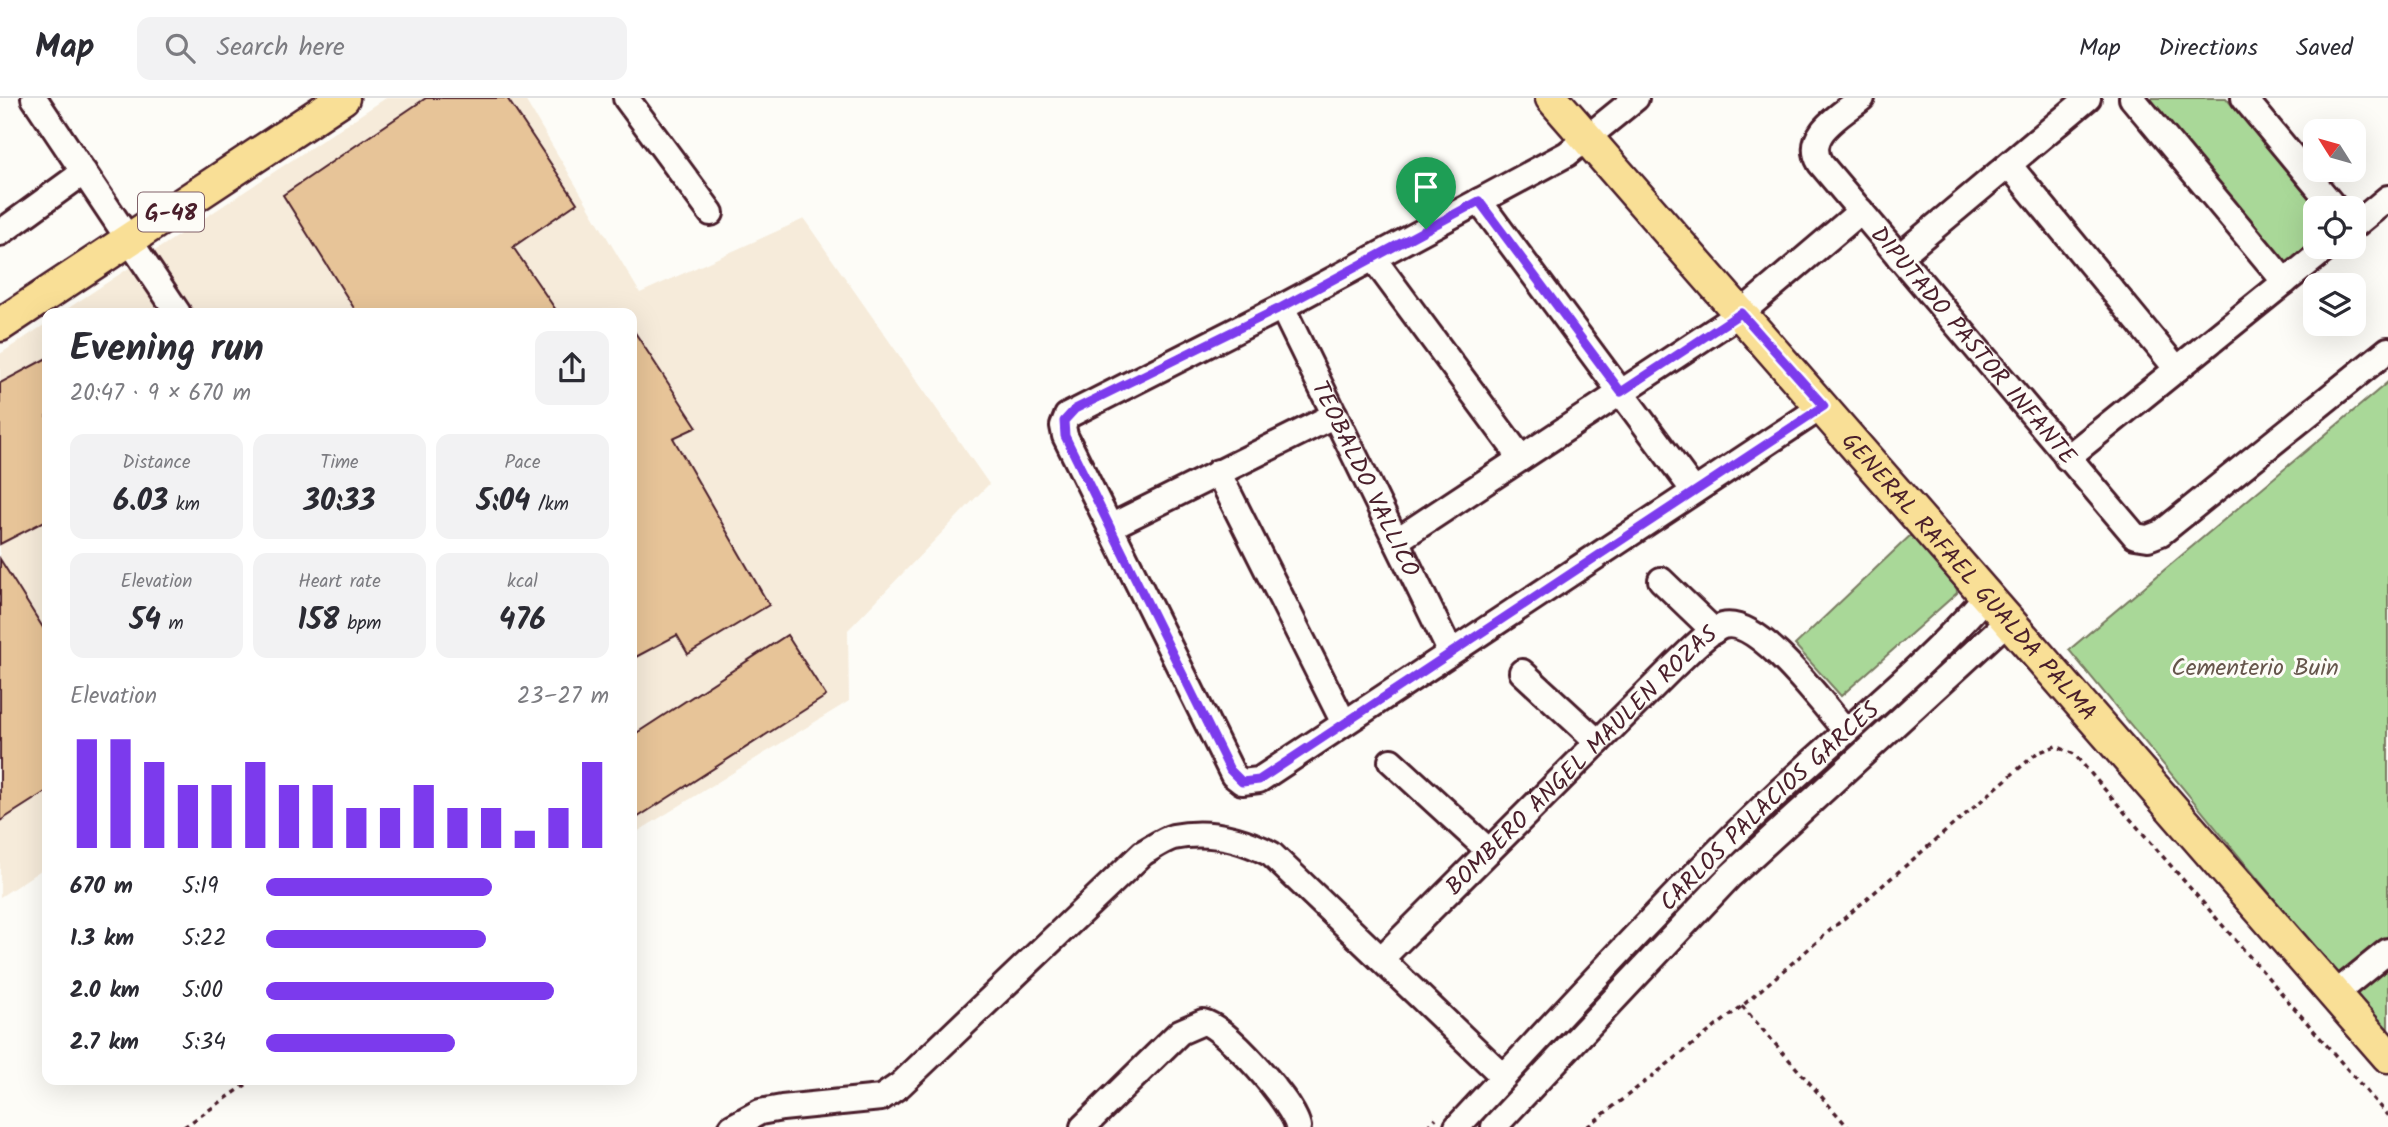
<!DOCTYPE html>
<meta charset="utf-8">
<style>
:root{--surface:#fff;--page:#f2f2f3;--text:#2b2b33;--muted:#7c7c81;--line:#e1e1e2;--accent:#7c3aed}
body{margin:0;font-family:Kalam,sans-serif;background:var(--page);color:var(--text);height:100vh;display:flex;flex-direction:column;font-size:26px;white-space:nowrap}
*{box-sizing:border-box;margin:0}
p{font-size:23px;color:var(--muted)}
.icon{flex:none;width:38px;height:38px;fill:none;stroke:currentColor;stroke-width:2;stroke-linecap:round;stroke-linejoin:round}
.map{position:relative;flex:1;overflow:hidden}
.details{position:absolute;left:42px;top:210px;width:595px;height:777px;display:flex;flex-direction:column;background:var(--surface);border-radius:14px;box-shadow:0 7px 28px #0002}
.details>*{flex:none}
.needle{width:46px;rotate:307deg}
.buttons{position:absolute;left:2303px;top:21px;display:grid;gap:14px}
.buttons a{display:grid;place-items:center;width:63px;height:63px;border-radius:14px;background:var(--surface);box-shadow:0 7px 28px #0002;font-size:35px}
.pin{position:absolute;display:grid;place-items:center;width:60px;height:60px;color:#fff;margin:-72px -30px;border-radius:50% 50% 50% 0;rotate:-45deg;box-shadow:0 0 7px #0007}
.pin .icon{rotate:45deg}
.round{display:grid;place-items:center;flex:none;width:74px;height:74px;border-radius:14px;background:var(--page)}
.summary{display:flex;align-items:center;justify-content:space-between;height:119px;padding:0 28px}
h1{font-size:38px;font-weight:700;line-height:52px}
.metrics{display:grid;grid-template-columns:repeat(3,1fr);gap:10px;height:119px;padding:7px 28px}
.metrics div{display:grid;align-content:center;border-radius:14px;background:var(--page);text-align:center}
.metrics b{font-size:30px;font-weight:700}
.metrics small{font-size:19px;font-weight:400}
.metrics p{font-size:19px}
.chart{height:196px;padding:14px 28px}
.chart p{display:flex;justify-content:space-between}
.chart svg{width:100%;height:126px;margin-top:7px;stroke:var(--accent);stroke-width:6}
ul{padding:0 28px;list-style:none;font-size:23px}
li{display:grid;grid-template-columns:112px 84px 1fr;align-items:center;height:52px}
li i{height:18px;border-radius:9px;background:var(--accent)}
header{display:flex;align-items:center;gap:42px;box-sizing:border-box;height:98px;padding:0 35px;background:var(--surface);border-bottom:2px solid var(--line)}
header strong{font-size:33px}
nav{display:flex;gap:38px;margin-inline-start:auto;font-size:24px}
.search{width:490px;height:63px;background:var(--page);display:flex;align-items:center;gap:18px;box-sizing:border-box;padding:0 24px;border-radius:14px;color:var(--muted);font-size:26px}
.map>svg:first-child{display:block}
.built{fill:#f6ebda}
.green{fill:#a9d898;stroke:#7a7c62;stroke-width:2}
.building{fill:#e7c498;stroke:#4a1f2b;stroke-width:2}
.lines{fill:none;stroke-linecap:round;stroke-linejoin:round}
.minor-casing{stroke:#4a1f2b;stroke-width:30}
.major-casing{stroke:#4a1f2b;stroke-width:37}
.path{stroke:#4a1f2b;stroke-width:3.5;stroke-dasharray:5 5;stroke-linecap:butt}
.minor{stroke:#fdfcf7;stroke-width:24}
.major{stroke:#f9df96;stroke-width:32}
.route-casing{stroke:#fff;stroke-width:14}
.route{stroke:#7c3aed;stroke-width:9}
.labels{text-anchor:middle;stroke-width:6;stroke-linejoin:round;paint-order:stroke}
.shield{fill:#fdfcf7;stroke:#806168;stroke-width:2}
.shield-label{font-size:23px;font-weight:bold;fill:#4a1f2b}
.street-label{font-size:24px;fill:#4a1f2b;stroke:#fdfcf7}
.park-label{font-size:24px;fill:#66564c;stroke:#fdfcf7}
</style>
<header>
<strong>Map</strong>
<div class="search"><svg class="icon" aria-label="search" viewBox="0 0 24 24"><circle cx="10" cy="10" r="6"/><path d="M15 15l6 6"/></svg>Search here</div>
<nav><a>Map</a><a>Directions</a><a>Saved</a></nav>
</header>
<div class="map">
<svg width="2388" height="1029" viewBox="0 0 2388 1029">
<rect width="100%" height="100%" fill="#fdfcf7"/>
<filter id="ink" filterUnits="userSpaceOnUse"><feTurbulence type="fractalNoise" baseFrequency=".0143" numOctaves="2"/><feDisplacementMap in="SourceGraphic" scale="14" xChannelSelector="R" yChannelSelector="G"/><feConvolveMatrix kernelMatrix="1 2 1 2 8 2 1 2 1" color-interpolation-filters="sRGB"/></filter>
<g filter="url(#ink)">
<!-- built -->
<g class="built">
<polygon points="386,0 524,0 640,195 804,121 989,386 848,532 849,603 632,737 632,215 61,215"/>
<polygon points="47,225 47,768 0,799 0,256"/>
</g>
<!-- green -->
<g class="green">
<polygon points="2148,0 2226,0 2317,110 2315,145 2287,167"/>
<polygon points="2388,284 2388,939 2069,552"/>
<polygon points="1914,434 1956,481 1957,495 1841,598 1795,547"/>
</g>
<!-- building -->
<g class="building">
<polygon points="426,0 507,0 577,105 513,149 558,215 357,215 283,97"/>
<polygon points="632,230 697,329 673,340 769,507 688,556 677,537 632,561"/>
<polygon points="47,260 47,422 0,446 0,285"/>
<polygon points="0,461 47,536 47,693 0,723"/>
<polygon points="787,537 826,598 632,723 632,638"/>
</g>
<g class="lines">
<!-- minor casing -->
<g class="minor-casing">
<g id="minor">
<polyline points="34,0 178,215"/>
<polyline points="626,0 711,115"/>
<polyline points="1636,0 1567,56 1282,209 1067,318 1063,328 1065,338 1233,677 1242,684 1259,682 1823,308"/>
<path id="s1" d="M1862 0C1843 16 1803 36 1820 65L2135 438 2148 440 2161 435 2388 252"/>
<polyline points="2132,0 2285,184"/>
<polyline points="2244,0 2335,110"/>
<polyline points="2009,67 2177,271"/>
<polyline points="1479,103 1694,393"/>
<polyline points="2354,128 2388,100"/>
<polyline points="0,135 84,74"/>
<polyline points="1899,159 2088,0"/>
<polyline points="1373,160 1521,360"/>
<path id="s2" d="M1282 209 1450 553"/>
<polyline points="2067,360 2328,149"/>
<polyline points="1218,374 1344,625"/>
<polyline points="1110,429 1335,317"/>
<polyline points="1396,443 1741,215 1861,113"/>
<polyline points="1661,482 1714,533"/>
<polyline points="1522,574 1598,644"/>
<polyline points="1391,663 1489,753"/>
<path id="s3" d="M1381 861 1673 569C1685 558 1709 532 1723 528 1759 518 1823 607 1846 633"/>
<polyline points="2335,896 2388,853"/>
<path d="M732 1029 760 1014 782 1010 881 1000 900 987 1143 755C1152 750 1163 742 1173 739 1208 732 1241 740 1271 756L1504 979"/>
<path d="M1083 1029 1180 934 1203 924C1225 928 1295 1007 1298 1029"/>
<path id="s4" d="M1457 1029C1558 921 1657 811 1764 708 1838 637 1920 575 1987 497"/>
<polyline points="1494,1029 1729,779 2008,523"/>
</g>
</g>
<!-- major casing -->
<g class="major-casing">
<g id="major">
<path id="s5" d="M1552 0 2388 958"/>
<polyline points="0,227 343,0"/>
</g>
</g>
<!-- path -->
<g class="path">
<polyline points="1742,908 1848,1029"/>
<polyline points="184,1029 253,982"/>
<polyline points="1428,1029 1436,1020"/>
<polyline points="1587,1029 1742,908 2037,655 2056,648 2074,656 2388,1018"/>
</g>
<!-- minor -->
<use href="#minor" class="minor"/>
<!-- major -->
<use href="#major" class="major"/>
</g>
</g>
<g class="lines" filter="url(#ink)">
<!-- route casing -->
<g class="route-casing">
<polygon id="route" points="1479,103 1621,294 1741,215 1824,308 1259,682 1242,684 1230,672 1065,338 1064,323 1075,311 1282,209"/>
</g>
<!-- route -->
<use href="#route" class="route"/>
</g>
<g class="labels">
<!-- shield labels -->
<rect class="shield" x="138" y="94.5" width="66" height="39" rx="5"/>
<g class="shield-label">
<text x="171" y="122">G-48</text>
</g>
<!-- street labels -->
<g class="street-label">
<text dy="8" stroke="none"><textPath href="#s1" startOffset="324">DIPUTADO PASTOR INFANTE</textPath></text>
<text dy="8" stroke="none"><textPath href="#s2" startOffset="191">TEOBALDO VALLICO</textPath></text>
<text dy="8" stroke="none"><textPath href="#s5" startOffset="635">GENERAL RAFAEL GUALDA PALMA</textPath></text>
<text dy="8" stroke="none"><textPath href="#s3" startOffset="282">BOMBERO ÁNGEL MAULEN ROZAS</textPath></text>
<text dy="8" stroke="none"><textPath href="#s4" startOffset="448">CARLOS PALACIOS GARCÉS</textPath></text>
</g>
<!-- park labels -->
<g class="park-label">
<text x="2255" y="577">Cementerio Buin</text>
</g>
</g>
</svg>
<div class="buttons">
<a><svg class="needle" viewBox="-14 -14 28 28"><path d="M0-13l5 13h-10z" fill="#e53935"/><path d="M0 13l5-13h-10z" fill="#7c7c81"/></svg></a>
<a><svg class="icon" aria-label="locate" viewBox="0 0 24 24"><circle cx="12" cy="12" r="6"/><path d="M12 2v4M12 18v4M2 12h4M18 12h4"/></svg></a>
<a><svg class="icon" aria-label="layers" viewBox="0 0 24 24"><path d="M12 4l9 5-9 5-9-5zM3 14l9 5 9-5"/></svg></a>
</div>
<div class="pin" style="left:1426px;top:131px;background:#1e9e55"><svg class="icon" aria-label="arrive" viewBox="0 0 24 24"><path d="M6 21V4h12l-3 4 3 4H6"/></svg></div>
<section class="details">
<div class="summary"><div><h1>Evening run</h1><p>20:47 · 9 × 670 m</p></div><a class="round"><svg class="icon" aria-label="share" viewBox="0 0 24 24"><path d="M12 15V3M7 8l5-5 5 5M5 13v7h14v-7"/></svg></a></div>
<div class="metrics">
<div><p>Distance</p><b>6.03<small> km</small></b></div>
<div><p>Time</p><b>30:33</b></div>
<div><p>Pace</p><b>5:04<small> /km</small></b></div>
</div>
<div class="metrics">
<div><p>Elevation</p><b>54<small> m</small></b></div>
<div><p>Heart rate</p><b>158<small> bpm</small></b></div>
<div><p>kcal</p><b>476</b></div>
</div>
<div class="chart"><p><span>Elevation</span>23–27 m</p>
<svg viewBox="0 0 160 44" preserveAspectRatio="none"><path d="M5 44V6M15 44V6M25 44V14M35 44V22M45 44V22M55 44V14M65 44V22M75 44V22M85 44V30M95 44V30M105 44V22M115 44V30M125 44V30M135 44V38M145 44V30M155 44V14"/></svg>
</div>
<ul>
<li><b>670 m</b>5:19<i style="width:66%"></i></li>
<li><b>1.3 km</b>5:22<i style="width:64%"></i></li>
<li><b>2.0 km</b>5:00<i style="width:84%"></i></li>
<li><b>2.7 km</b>5:34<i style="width:55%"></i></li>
</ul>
</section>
</div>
